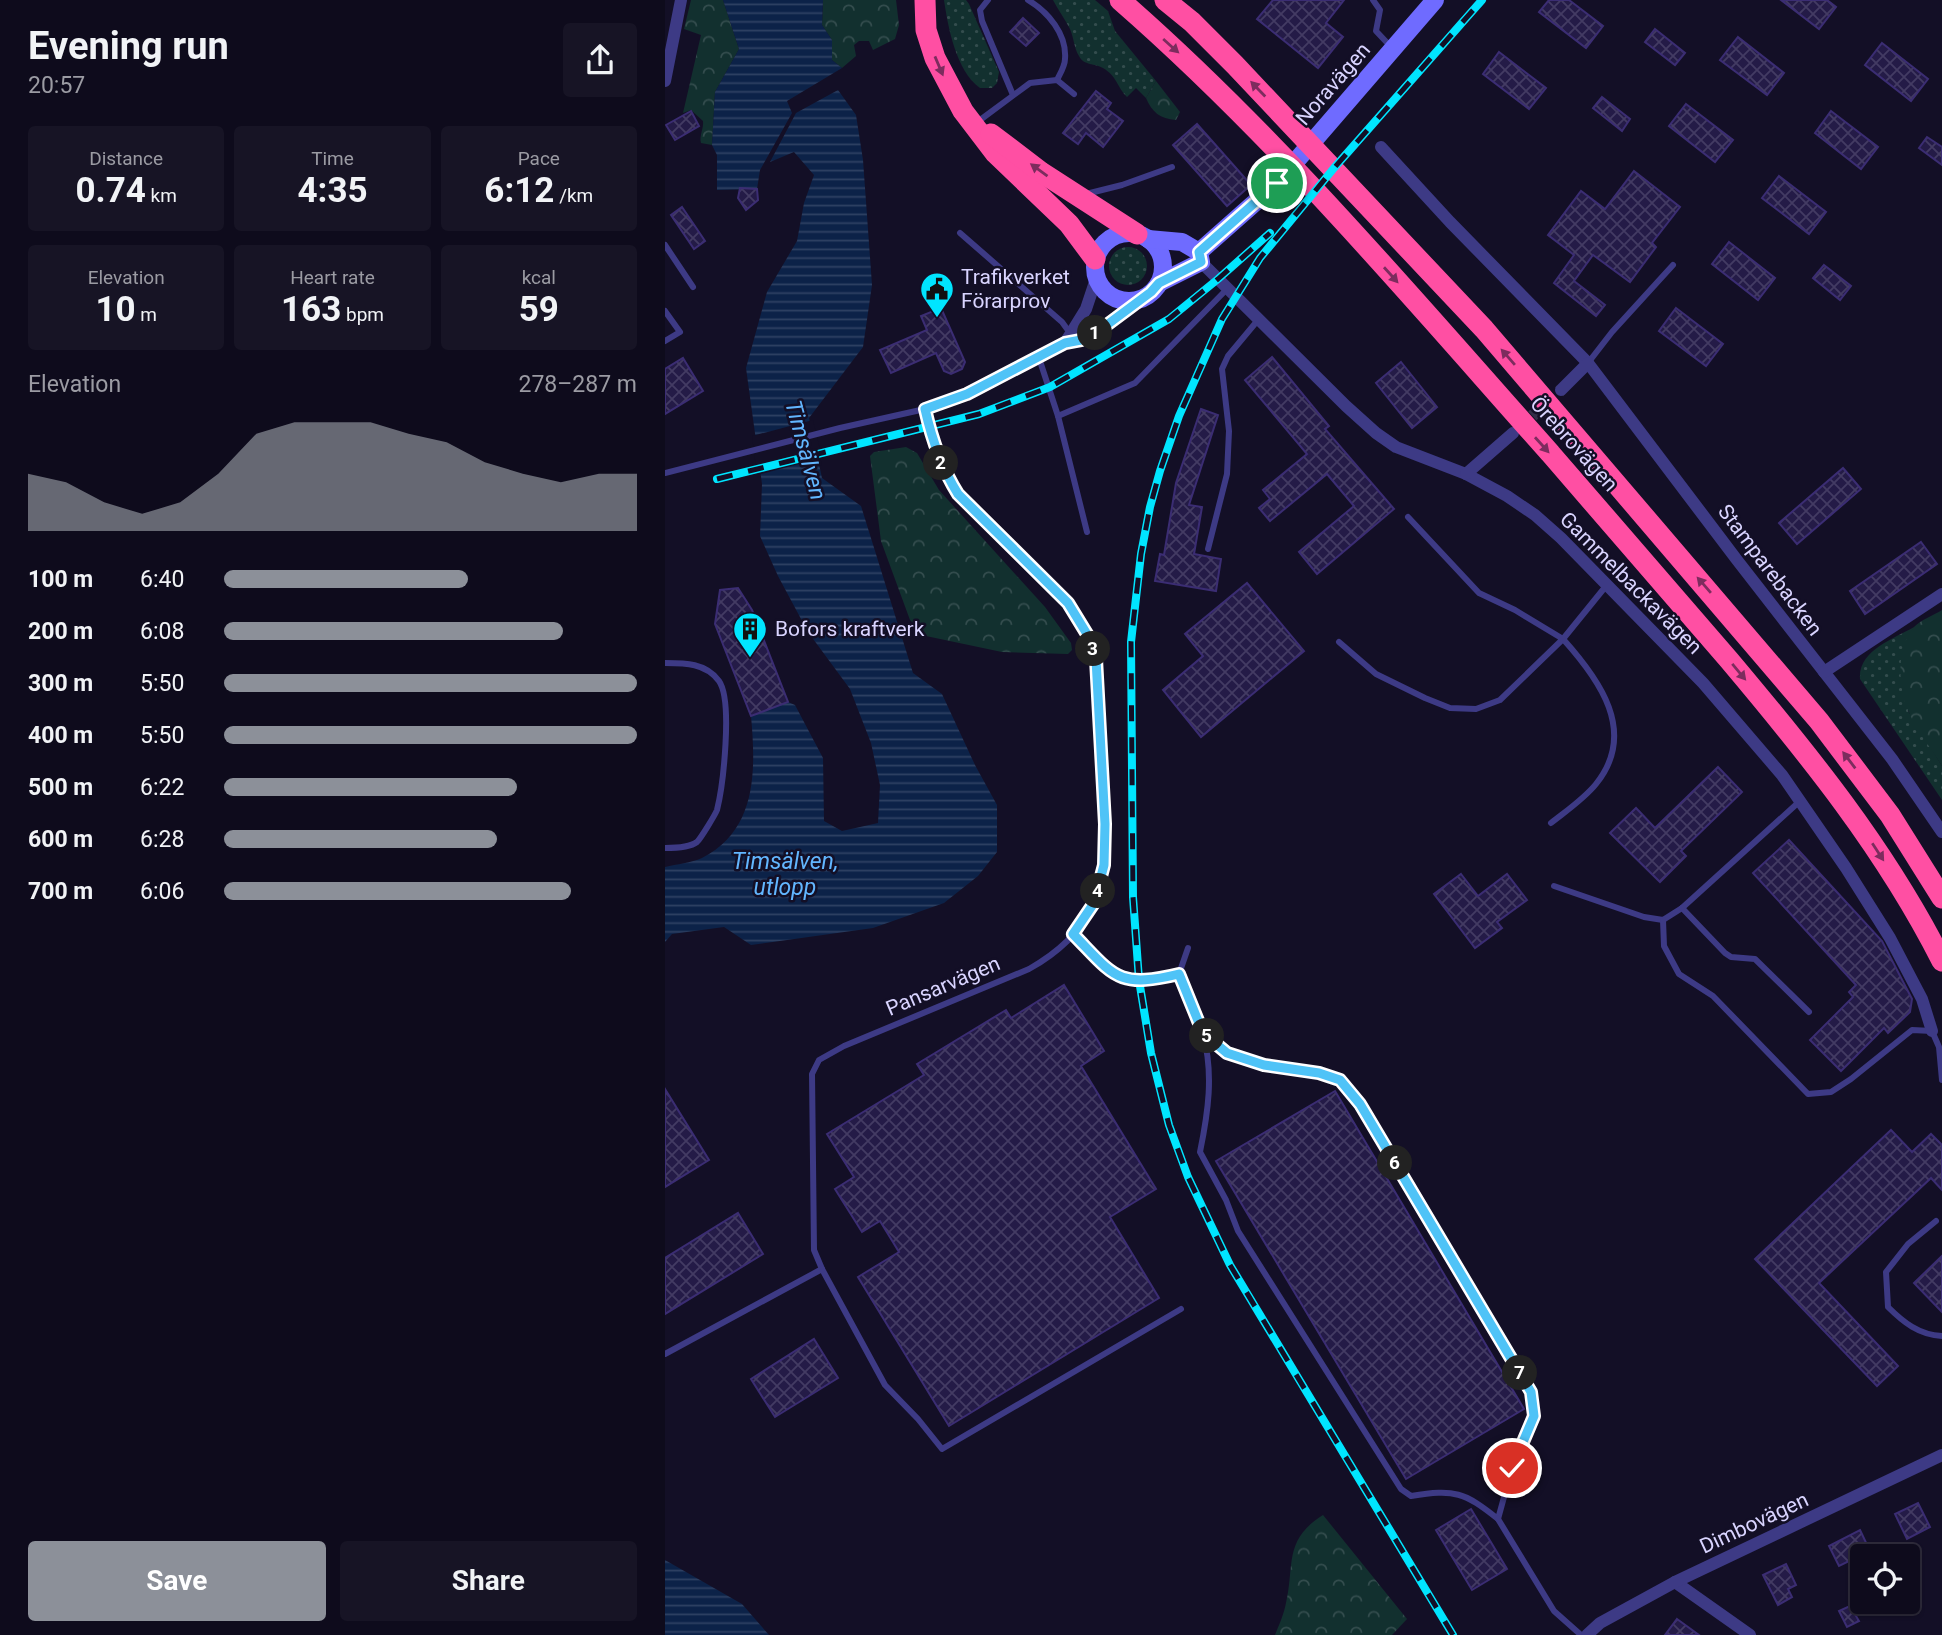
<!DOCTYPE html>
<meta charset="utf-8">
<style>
:root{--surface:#0e0b1c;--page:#171425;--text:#f1f3f6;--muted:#9b9ba3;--line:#2e2b3b;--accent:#8c9099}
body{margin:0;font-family:Roboto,sans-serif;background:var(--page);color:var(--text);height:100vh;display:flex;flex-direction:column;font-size:26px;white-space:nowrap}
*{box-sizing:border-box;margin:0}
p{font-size:23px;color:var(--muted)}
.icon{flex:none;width:38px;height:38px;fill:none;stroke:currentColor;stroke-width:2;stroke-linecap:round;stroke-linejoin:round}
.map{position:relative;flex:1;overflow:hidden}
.details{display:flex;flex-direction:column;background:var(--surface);width:665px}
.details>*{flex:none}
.buttons{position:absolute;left:1185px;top:1544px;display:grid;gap:14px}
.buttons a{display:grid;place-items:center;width:70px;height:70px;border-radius:7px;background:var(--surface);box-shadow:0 2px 5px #0004,0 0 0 2px var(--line);font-size:35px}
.pin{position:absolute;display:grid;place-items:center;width:60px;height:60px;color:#fff;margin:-30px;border:4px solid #fff;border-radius:50%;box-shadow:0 2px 7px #0007}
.km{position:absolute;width:35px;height:35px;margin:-18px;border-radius:50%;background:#222;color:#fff;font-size:19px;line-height:35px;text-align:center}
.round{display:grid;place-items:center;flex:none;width:74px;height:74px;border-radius:7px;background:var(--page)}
.summary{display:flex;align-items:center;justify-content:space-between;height:119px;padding:0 28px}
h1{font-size:38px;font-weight:700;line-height:52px}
.figures{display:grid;grid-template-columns:repeat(3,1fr);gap:10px;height:119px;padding:7px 28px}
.figures div{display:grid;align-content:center;border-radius:7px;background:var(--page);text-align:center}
.figures b{font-size:35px;font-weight:700}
.figures small{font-size:19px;font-weight:400}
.figures p{font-size:19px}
.chart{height:196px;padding:14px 28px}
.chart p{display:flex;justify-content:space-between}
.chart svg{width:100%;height:126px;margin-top:7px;fill:var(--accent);opacity:.7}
.action{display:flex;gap:14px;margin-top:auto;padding:14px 28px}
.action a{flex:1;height:80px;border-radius:7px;background:var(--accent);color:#fff;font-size:28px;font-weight:700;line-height:80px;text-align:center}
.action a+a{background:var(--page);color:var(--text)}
ul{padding:0 28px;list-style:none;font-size:23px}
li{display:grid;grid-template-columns:112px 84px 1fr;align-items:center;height:52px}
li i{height:18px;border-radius:9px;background:var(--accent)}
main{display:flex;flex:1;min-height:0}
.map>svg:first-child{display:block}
.grass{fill:url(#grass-dots)}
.forest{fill:url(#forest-crowns)}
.water{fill:url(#water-rules)}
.pier{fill:#130f26}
.building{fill:url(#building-cross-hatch);stroke:#3b2d73;stroke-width:2}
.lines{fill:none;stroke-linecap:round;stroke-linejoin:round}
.street-tunnel{stroke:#312d47;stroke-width:12;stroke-dasharray:12 6;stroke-linecap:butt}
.lane{stroke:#3d3a85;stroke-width:6}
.street{stroke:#3d3a85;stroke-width:12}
.secondary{stroke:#6f6bff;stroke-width:18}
.highway{stroke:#ff4fa3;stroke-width:21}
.rail-casing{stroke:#00e5ff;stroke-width:8}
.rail{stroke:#130f26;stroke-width:5;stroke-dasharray:16;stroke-linecap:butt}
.oneway{fill:#7d2c5e}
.route-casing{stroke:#fff;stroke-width:14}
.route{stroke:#4fc3f7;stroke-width:9}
.labels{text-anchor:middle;stroke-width:5;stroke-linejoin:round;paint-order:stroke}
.street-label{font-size:21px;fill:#d9d4ff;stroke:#130f26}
.poi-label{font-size:21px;fill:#d9d4ff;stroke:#130f26;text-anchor:start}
.water-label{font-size:23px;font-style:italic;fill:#62b6ff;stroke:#130f26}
</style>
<main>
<section class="details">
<div class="summary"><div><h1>Evening run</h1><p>20:57</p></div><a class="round"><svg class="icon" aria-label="share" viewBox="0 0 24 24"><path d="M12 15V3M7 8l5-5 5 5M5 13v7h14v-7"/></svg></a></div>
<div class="figures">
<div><p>Distance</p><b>0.74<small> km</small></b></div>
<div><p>Time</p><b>4:35</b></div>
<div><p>Pace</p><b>6:12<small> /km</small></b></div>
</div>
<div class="figures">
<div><p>Elevation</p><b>10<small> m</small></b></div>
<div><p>Heart rate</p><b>163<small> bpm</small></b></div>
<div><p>kcal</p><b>59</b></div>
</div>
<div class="chart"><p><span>Elevation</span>278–287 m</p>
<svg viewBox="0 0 160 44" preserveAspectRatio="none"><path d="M0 44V24L10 27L20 34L30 38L40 34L50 24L60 10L70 6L80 6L90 6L100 10L110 13L120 20L130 24L140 27L150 24L160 24V44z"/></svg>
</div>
<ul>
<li><b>100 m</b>6:40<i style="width:59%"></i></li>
<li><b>200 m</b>6:08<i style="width:82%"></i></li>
<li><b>300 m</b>5:50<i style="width:100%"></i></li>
<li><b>400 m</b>5:50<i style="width:100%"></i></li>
<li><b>500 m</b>6:22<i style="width:71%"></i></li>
<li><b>600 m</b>6:28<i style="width:66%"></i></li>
<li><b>700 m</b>6:06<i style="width:84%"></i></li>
</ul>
<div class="action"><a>Save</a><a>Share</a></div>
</section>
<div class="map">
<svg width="1277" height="1635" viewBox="0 0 1277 1635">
<defs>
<pattern id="grass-dots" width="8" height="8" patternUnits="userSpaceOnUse" patternTransform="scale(1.75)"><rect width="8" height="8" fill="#12302f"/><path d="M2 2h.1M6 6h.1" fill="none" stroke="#344d4e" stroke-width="1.8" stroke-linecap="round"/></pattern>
<pattern id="forest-crowns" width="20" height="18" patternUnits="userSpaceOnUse" patternTransform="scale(1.75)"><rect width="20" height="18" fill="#12302f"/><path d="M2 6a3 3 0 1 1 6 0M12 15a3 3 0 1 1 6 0" fill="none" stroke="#344d4e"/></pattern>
<pattern id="water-rules" width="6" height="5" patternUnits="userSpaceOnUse" patternTransform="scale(1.75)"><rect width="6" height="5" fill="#0c2248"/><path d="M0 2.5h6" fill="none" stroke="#2f4163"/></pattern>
<pattern id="building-cross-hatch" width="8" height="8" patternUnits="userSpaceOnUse" patternTransform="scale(1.75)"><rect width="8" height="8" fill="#241b47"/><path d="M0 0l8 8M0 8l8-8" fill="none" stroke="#433b63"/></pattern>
</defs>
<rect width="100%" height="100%" fill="#130f26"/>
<!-- grass -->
<g class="grass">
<path d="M279 0H301L304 4 334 72 332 83 327 88H315C291 71 283 27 279 0Z"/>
<path d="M388 0H430L443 11 450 31 491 81 481 98 471 88 462 97C452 87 452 76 438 68 430 63 419 66 414 56 409 48 409 38 405 29 400 19 393 10 388 0Z"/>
<circle cx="463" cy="266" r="19"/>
<path d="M1249 627 1243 637V711L1277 766V800L1195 679C1193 650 1229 639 1249 627Z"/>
</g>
<!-- forest -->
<g class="forest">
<path d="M26 0H58L74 49 50 92 47 145 36 143C34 136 39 128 38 121L26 110 18 113 36 35 19 29Z"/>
<polygon points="158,0 231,0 234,25 230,39 208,50 204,41 194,41 189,45 191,56 177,68 167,60 167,40 157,25"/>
<path d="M491 81 515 112 511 120C495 119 487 112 481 98Z"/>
<polygon points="241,447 252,453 274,490 380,607 406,643 407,650 403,654 337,652 261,636 245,620 216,541 205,456 209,452"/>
<path d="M1277 610V766C1266 748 1251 730 1243 710 1233 687 1231 647 1249 627 1256 620 1269 615 1277 610Z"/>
<path d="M658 1515 742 1619 727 1635H610C614 1625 619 1614 621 1603 630 1565 618 1540 658 1515Z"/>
</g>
<!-- water -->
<g class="water">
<polygon points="58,0 158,0 157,25 167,40 167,60 177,68 122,101 127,113 95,170 92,189 52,190 52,155 47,145 50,92 74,49"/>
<path d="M173 90 191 115 198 160 207 285 198 347 144 418 157 478 196 506 248 673 277 694 310 765 332 805V852L313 876 279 903 208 928 86 945 59 927 7 934 0 942V867C12 864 26 863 37 858 92 830 91 771 86 716L123 702 130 705 158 758 159 821 177 831 213 823 215 785 206 743 185 689 143 632 113 576 95 536 97 484 81 368 102 292 132 241 139 203 149 175 129 152 105 162 131 113Z"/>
<polygon points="0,1560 77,1604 104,1635 0,1635"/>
</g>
<!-- pier -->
<polygon class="pier" points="148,420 157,458 92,475 87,436"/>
<!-- building -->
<g class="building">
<polygon points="608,0 679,0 661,23 678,37 653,68 592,19"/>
<polygon points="884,0 904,0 938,26 921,48 874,12"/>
<polygon points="1116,0 1162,0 1171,7 1154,29"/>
<polygon points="358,18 374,33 361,46 345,32"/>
<polygon points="990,29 1020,53 1010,65 980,42"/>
<polygon points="1073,37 1119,73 1102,95 1055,60"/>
<polygon points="1217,43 1263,79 1246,101 1200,65"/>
<polygon points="834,52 881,88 864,109 818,74"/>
<polygon points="431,91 446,103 442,109 458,121 438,147 421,133 413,144 398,133"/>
<polygon points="937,97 965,119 957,131 928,108"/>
<polygon points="1021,104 1068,140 1050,162 1004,126"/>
<polygon points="26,111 34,126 10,140 1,125"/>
<polygon points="1166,111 1213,147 1196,169 1150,133"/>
<polygon points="532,124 586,185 562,206 508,145"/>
<polygon points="1262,137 1277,147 1277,165 1254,148"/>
<polygon points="969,171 1015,207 987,243 991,247 965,282 928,255 909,281 940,305 931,316 889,283 909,255 883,235 916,191 940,209"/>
<polygon points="1114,176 1161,212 1144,234 1097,198"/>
<polygon points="75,188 92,189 93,200 81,210 73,198"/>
<polygon points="17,207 40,241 29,249 6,215"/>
<polygon points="1064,242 1110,278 1093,300 1047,264"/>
<polygon points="1159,265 1186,286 1175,300 1148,278"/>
<polygon points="276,308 300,362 297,369 286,374 279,371 271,353 226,373 215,350 262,330 256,316"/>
<polygon points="1011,308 1058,344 1041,366 994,331"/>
<polygon points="607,357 664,426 660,429 729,509 652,574 634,552 689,506 662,474 605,521 594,508 605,499 598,490 642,454 580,380"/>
<polygon points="18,358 38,391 0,414 0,369"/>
<polygon points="736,362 772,407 747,428 711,383"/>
<polygon points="536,409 553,415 524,505 537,507 529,554 556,559 551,591 490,581 495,554 499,555 511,483"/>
<polygon points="1178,468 1196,489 1132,544 1114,523"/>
<polygon points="1256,542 1272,564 1200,614 1185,591"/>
<polygon points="582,583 639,651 536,737 498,690 538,656 520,634"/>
<polygon points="73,588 87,610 123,702 86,716 50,624 55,590"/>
<polygon points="1053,767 1077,792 1016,851 1021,856 995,882 945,833 971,808 990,828"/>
<polygon points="1124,840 1217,941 1247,999 1245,1012 1223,1033 1219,1028 1176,1071 1145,1040 1188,997 1184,992 1191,985 1088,873"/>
<polygon points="796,874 813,896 842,874 862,900 832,922 837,928 810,948 769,894"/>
<polygon points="399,985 439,1051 416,1066 491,1189 445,1217 494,1298 284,1426 193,1277 234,1252 215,1221 197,1232 170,1189 189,1177 162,1134 259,1075 252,1064 341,1010 346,1018"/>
<polygon points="0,1089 44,1160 0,1187"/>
<polygon points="670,1091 859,1409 741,1479 551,1161"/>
<polygon points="1226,1130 1247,1152 1266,1134 1277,1145 1277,1190 1266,1178 1154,1283 1233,1366 1212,1386 1090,1259"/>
<polygon points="73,1213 98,1254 0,1314 0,1258"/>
<polygon points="1277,1256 1277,1312 1249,1283"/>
<polygon points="149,1339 173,1378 110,1417 86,1379"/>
<polygon points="1253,1503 1265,1527 1242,1539 1230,1514"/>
<polygon points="806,1509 842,1569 807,1590 771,1530"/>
<polygon points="1195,1530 1205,1551 1174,1566 1164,1546"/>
<polygon points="1121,1564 1131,1585 1123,1589 1127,1597 1113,1605 1098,1575"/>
<polygon points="1185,1606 1194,1621 1182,1627 1174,1611"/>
<polygon points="1012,1619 1034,1635 1000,1635"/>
</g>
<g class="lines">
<!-- street-tunnel -->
<polyline class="street-tunnel" points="854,428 896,390"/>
<!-- lane -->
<g class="lane">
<polyline points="323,0 315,10 317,21 348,95"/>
<path d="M363 0C383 12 402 34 400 59 400 66 395 74 392 80"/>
<polyline points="708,0 715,10 711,31 727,48"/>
<polyline points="311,123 365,83 392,80 409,94"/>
<polyline points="421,194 457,185 507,167"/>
<polyline points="295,233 397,322 405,333"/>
<polyline points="0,245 28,287"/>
<polyline points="0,311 15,332 0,341"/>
<polyline points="374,358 393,416 422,532"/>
<polyline points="923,363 947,332 1008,265"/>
<path d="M260 409C267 440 276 467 293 493 316 516 339 538 361 561 385 584 412 607 425 638 437 667 435 702 436 733 439 787 450 850 429 902 418 931 391 954 364 969L179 1046 154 1060 147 1074 149 1250 157 1269 220 1385 253 1419 277 1449 516 1309"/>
<polyline points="393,416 470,383 563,288"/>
<polyline points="0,473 175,428 260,409 302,394"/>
<polyline points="543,549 562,474 564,431 557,369 563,356 593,320"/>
<polyline points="674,642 711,674 760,698 785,708 811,709 835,700 898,639 850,610 814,593 743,517"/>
<path d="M0 663C20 663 41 663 54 681 68 701 58 786 52 810 50 815 36 838 32 842 24 848 9 848 0 848"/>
<path d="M886 823C901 811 919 799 931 784 973 732 934 679 898 639L941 586"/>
<polyline points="889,886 979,917 998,920 1017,908 1135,801"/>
<polyline points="1017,908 1060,953 1066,957 1090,959 1144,1012"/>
<polyline points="998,920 999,946 1014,974 1048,996 1143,1094 1166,1092 1186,1079 1247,1030 1267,1031 1274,1047 1277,1080"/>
<path d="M408 934C450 976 452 989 514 974 522 993 533 1014 538 1034 549 1074 543 1113 535 1152L561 1200 573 1231 736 1489 746 1496C790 1489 799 1492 833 1519L847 1468 869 1416 866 1392 695 1104 675 1080 654 1073 599 1065 562 1053 538 1033"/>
<polyline points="514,974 523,948"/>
<path d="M1271 1221 1243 1244 1221 1272 1223 1307C1238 1322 1254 1335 1277 1336"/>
<polyline points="0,1354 157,1269"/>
<polyline points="833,1519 889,1611 916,1635"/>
</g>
<!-- street -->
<g class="street">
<polyline points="0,81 16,0"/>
<polyline points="716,147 785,222 923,363 1072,560 1227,759 1277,832"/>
<polyline points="536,262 681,406 711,433 731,447 801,474 842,496 870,515 896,538 1038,683 1117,775 1181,868 1225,938 1257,999 1267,1031"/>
<polyline points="400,343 421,309 431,279"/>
<polyline points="896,390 923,363"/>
<path d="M302 394 400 343C430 338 452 317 476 299"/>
<polyline points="801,474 848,433"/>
<polyline points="1159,672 1277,594"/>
<polyline points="1010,1582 1085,1635"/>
<polyline points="922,1635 935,1623 1010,1582 1277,1455"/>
</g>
<!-- secondary -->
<g class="secondary">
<circle cx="464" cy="267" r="34"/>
<polyline points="483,239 517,242 534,252"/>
<polyline points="534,252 612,183 770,0"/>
<polyline points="494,283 536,262 534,252"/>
</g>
<!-- highway -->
<g class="highway">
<polyline points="260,0 261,30 270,58 298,111 330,153 404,224 430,259"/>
<path d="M455 0C612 137 747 298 885 453 945 522 1005 591 1064 660 1144 755 1221 850 1277 961"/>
<polyline points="500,0 527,22 570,65 819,329 1154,721 1225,815 1277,898"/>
<polyline points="326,134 376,172 472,234"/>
</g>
<!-- rail casing -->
<g class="rail-casing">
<g id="rail">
<polyline points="52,479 314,414 385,387 504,319 553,279 605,233"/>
<polyline points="788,1635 565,1265 523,1177 504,1125 486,1053 474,980 468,897 466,642 476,554 485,507 495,471 514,416 557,319 595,258 669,168 817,0"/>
</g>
</g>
<!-- rail -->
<use href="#rail" class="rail"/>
</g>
<!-- one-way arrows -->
<defs><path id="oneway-solid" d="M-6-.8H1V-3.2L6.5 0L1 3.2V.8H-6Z" transform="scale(1.75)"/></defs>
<g class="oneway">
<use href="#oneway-solid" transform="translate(506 46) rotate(42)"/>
<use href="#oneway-solid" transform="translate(274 66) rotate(67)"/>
<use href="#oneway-solid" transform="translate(593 89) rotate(-134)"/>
<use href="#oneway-solid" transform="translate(374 170) rotate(-144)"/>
<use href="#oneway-solid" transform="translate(726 275) rotate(48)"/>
<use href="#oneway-solid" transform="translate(843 357) rotate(-131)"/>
<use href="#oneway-solid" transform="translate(877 445) rotate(48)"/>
<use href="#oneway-solid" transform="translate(1039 585) rotate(-131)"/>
<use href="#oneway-solid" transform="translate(1074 672) rotate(50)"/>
<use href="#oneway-solid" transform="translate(1184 760) rotate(-127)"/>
<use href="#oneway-solid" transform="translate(1213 852) rotate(57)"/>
</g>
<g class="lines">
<!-- route casing -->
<g class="route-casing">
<path id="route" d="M612 183 534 252 536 262 494 283 486 292 435 330 416 340 400 343 302 394 260 409C267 440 276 467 293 494L403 603 425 639 431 659 440 824 439 865 429 903 408 934C449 976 452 989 514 974L538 1033 562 1053 599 1065 654 1073 675 1080 695 1104 866 1392 869 1416 847 1468"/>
</g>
<!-- route -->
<use href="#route" class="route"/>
</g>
<!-- icons -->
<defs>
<g id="civic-pin" transform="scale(1.75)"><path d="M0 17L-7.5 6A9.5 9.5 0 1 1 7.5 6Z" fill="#00e5ff" stroke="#130f26"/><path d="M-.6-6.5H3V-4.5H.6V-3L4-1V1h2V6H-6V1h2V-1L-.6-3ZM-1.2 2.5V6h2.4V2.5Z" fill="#111"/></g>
<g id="building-pin" transform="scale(1.75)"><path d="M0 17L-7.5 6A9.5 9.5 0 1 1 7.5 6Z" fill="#00e5ff" stroke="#130f26"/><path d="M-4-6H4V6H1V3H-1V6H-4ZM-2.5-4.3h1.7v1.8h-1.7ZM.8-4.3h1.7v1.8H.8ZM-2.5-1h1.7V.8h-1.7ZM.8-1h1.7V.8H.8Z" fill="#111"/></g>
</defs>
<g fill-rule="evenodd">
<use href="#civic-pin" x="272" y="289"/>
<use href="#building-pin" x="85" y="629"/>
</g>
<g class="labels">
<!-- street labels -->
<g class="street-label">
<text transform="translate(668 84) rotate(-49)" y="7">Noravägen</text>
<text transform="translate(909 444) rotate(48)" y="7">Örebrovägen</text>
<text transform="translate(1105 570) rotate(53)" y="7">Stamparebacken</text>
<text transform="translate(966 583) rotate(45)" y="7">Gammelbackavägen</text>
<text transform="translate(278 986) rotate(-23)" y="7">Pansarvägen</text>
<text transform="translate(1089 1523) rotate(-25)" y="7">Dimbovägen</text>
</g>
<!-- poi labels -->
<g class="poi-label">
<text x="296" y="284">Trafikverket<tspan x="296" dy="24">Förarprov</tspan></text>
<text x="110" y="636">Bofors kraftverk</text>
</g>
<!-- water labels -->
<g class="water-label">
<text transform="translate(141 450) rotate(75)" y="8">Timsälven</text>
<text x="120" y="869">Timsälven,<tspan x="120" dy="26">utlopp</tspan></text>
</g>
</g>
</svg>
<div class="buttons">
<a><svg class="icon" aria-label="locate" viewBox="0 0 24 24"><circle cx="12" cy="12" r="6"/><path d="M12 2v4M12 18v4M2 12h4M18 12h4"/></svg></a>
</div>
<div class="pin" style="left:612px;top:183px;background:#1e9e55"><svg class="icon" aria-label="arrive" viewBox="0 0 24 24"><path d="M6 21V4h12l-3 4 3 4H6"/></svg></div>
<div class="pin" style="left:847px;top:1468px;background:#d93025"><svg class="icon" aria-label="check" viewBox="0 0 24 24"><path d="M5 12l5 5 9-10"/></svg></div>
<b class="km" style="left:430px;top:333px">1</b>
<b class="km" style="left:276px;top:463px">2</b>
<b class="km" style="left:428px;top:649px">3</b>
<b class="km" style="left:433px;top:891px">4</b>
<b class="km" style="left:542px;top:1036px">5</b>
<b class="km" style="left:730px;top:1163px">6</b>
<b class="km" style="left:855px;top:1373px">7</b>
</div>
</main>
